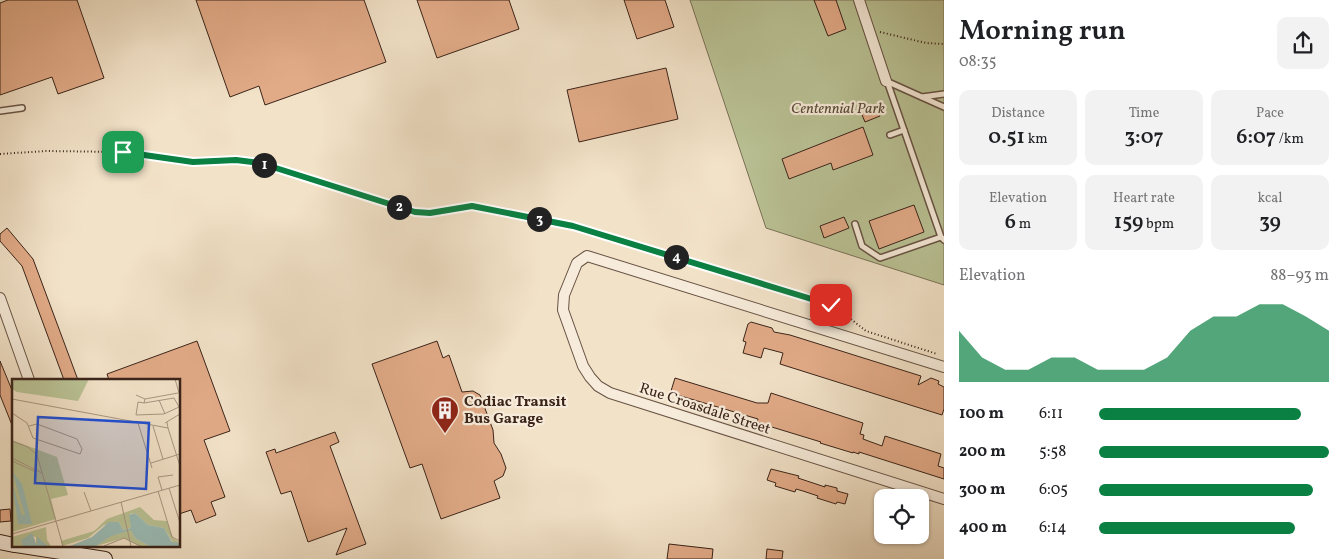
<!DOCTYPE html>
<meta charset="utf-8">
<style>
:root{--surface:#fff;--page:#f2f2f2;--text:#202124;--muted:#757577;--accent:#0b8043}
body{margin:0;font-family:Vollkorn,serif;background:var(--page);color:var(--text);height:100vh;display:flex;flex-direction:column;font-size:19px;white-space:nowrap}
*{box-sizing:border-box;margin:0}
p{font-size:16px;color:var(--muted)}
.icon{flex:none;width:28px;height:28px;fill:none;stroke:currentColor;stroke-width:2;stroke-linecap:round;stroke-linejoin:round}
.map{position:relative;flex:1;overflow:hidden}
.details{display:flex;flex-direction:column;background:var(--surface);width:400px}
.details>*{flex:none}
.tools{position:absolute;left:874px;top:489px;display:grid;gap:10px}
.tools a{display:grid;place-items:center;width:55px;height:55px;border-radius:10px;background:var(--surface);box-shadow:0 1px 4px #0004;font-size:25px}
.pin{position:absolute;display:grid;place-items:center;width:42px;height:42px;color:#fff;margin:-21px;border-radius:10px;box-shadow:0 2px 8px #0006}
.km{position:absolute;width:25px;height:25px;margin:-12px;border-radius:50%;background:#222;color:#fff;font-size:14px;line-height:25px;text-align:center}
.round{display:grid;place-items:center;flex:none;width:52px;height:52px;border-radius:10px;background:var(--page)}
.overview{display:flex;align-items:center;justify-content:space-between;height:85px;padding:0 15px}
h1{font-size:28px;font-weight:600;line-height:38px}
.figures{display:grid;grid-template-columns:repeat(3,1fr);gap:8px;height:85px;padding:5px 15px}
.figures div{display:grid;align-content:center;border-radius:10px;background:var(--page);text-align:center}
.figures b{font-size:21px;font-weight:600}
.figures small{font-size:14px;font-weight:400}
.figures p{font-size:14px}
.chart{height:140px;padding:10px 15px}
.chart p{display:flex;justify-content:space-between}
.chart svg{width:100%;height:90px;margin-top:5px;fill:var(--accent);opacity:.7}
ul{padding:0 15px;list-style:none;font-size:16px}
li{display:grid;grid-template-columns:80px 60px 1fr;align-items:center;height:38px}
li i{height:12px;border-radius:6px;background:var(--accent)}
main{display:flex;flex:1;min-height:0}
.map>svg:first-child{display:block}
.green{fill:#bac396;stroke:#7a7358}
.building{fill:#e2ab88;stroke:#3a2319}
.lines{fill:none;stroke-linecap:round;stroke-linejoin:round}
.service-casing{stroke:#685345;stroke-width:8}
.minor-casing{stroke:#685345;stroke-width:12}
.secondary-casing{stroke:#3a2319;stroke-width:16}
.path{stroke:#3a2319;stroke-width:2;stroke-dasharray:1 2.5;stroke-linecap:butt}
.service{stroke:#f7ecdb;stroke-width:5}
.minor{stroke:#f7ecdb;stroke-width:10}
.secondary{stroke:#f7ecdb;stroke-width:14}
.route-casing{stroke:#fff;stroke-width:10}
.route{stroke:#0b8043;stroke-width:6}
.labels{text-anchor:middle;stroke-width:4.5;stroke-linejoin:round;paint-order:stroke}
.park-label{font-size:15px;font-style:italic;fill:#5a4b38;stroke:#f7ecdb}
.poi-label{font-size:15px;font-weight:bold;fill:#3a2319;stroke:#f7ecdb;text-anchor:start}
.street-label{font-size:15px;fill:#3a2319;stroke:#f7ecdb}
.inset-road{fill:none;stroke:#a89682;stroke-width:1}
.view{fill:#1d4ed8;fill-opacity:0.15;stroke:#1d4ed8;stroke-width:2.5}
.inset-edge{fill:none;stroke:#3a2319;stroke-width:2.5}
</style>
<main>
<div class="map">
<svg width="944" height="559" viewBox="0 0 944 559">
<rect width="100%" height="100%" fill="#f2e2c8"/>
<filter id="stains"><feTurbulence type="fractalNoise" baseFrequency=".004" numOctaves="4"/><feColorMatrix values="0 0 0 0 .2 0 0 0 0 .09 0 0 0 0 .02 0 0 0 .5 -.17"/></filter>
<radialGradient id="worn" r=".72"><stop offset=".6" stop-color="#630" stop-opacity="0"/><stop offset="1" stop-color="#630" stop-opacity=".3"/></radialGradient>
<!-- green -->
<polygon class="green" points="690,0 944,0 944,285 766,228"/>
<!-- building -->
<g class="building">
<polygon points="8,0 77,0 104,78 58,94 52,77 0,95 0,3"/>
<polygon points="196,0 364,0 386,62 265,105 259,86 230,97"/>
<polygon points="417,0 509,0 519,29 437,58"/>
<polygon points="624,0 665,0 674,27 637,39"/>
<polygon points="814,0 836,0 846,29 828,36"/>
<polygon points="666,68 678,119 579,142 567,90"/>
<polygon points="876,105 880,116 865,122 860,110"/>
<polygon points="863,127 873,155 833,170 831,163 789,179 782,159"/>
<polygon points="914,205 924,232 879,249 869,221"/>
<polygon points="844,217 849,228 824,238 820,226"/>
<polygon points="7,228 33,259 78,380 64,380 22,266 0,241 0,234"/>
<polygon points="751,322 772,328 774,332 790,335 921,376 918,385 931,378 939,381 938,384 944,387 944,409 942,415 780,364 783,353 764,348 761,358 743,353 746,342 743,341 748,324"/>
<polygon points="197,341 230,431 204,440 225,497 211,502 216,515 196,523 191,510 179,514 179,380 109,380 107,374"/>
<polygon points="437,341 443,358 449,355 462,392 473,391 480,395 493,430 494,443 501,454 506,468 503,476 494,481 500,498 441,519 422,464 410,468 372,364"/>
<polygon points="0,361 14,395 14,430 0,395"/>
<polygon points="675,378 757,403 768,403 771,393 863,423 860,434 864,435 863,439 882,446 885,436 941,454 938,466 944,468 944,479 859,452 859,454 853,452 853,453 820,443 821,442 762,424 762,423 757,422 758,419 674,394 675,392 671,391"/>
<polygon points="335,432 339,442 330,446 366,544 336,555 347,528 308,542 291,491 281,494 266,452 275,449 276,453"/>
<polygon points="771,469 799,476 798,478 825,487 825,485 837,488 837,491 848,494 845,504 837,502 836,504 817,498 818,496 803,491 796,489 795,492 775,486 776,483 767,480"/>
<polygon points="10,509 11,521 0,522 0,510"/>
<polygon points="669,544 713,549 712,559 667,559"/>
<polygon points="767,549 783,551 782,559 766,559"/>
</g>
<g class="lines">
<!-- service casing -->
<g class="service-casing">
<g id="service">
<polyline points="886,81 944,107"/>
<polyline points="887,81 941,237 944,240"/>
<polyline points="922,97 944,94"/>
<polyline points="0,111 22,108"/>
<polyline points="890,135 904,130"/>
<polyline points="855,224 862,246 880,258 941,237"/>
</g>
</g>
<!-- minor casing -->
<g class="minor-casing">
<g id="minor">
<polyline points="859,0 886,81"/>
<polyline points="0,298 29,380"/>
<polyline points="944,367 587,256 577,263 564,295 563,310 583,366 590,377 598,386 610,393 944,499"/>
</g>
</g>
<!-- secondary casing -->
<g class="secondary-casing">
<g id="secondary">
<polyline points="0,542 14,545"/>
<polyline points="16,545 105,559"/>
</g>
</g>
<!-- path -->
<g class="path">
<polyline points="880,32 926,43 944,44"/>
<polyline points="0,154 46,151 123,152 193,162 247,161 276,168 415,212 430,213 472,206 573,226 831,305 837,308 866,331 937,354"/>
</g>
<!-- service -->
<use href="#service" class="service"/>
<!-- minor -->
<use href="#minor" class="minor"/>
<!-- secondary -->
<use href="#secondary" class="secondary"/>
</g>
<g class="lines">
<!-- route casing -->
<g class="route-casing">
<polyline id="route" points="123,152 193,162 236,160 260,163 415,212 430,213 472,206 573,226 831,305"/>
</g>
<!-- route -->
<use href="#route" class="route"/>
</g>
<!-- icons -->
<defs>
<g id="building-pin" transform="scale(1.4375)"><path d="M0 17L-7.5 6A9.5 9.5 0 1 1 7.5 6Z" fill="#8f2418" stroke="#f7ecdb"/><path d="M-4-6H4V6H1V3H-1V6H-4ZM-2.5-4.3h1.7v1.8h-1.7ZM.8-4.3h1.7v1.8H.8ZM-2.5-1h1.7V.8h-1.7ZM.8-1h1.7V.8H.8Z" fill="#fff"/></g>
</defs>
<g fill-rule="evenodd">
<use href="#building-pin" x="445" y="410"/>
</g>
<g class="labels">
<!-- park labels -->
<g class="park-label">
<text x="838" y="113">Centennial Park</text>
</g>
<!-- poi labels -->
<g class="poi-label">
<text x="464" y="406">Codiac Transit<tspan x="464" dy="17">Bus Garage</tspan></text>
</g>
<!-- street labels -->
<g class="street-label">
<text transform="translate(705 408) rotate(18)" y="5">Rue Croasdale Street</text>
</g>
</g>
<!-- overview -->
<g transform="translate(12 379)">
<rect width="168" height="168" fill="#f2e2c8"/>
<path d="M0 0H77L66 22 5 13 0 10ZM0 61 45 78 56 116 39 120 44 140 0 153ZM128 128 142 141 155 142 161 159 168 164 162 165 152 149 136 146 123 134 118 135 119 149 111 151 107 143H103L92 146 76 159 50 167 49 162 82 152 95 140ZM34 148 35 161 39 167H24V158L16 157 9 161 12 167H0V158ZM119 150 123 159 137 167H128L112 159 84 167 99 156Z" fill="#bac396"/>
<path d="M0 92 10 105 20 145H6L0 104 10 136H13ZM123 134 136 146 152 149 160 163 168 164 167 167H137L123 159 119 151 99 157 84 167H58L80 158 97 143H107L111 151 119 149 117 136ZM20 154 25 167V158L36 167H11L9 161Z" fill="#9bbdb7"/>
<path class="inset-road" d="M163 0 168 17M124 16 133 20 166 14M0 20 156 49 155 43M147 21 153 35M132 24 162 19 167 28 152 35 124 36 126 23 132 24 133 20M0 34 15 44 21 59 68 75 70 70 65 60 25 45 17 47M126 44 140 89M153 44 168 35M141 47 151 80M156 49 168 87M0 62 16 68 25 76 51 167M0 79 30 94M0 82 24 93M139 84 168 75M157 109 168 144M150 111 146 98 161 96M146 112 160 158 168 162M72 113 79 132M109 123 119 167M0 155 168 106M92 167 112 159 128 167"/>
<path class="view" d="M26 38 137 44 134 110 23 104Z"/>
<rect width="168" height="168" class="inset-edge"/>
</g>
<rect width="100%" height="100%" filter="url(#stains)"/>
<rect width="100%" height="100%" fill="url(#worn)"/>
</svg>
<div class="tools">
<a><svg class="icon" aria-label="locate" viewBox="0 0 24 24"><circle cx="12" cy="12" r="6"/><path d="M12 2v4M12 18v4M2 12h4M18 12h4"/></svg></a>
</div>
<div class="pin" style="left:123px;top:152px;background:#1e9e55"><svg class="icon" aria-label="arrive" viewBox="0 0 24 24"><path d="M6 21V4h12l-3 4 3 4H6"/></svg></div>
<div class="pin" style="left:831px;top:305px;background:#d93025"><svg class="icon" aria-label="check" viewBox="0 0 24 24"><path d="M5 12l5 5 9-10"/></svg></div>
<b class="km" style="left:264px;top:165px">1</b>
<b class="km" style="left:399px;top:207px">2</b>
<b class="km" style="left:539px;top:219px">3</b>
<b class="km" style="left:676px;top:257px">4</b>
</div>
<section class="details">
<div class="overview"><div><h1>Morning run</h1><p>08:35</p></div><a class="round"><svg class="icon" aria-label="share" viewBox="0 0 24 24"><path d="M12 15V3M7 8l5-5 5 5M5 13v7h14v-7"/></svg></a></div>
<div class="figures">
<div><p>Distance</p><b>0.51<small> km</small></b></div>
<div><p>Time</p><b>3:07</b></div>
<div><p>Pace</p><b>6:07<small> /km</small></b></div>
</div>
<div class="figures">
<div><p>Elevation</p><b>6<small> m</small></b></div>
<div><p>Heart rate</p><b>159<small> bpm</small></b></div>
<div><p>kcal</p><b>39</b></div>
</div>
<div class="chart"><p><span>Elevation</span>88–93 m</p>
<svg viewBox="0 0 160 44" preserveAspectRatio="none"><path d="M0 44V19L10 32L20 38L30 38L40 32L50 32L60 38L70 38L80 38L90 32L100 19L110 12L120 12L130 6L140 6L150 12L160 19V44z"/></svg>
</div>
<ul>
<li><b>100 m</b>6:11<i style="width:88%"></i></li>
<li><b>200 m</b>5:58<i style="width:100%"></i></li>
<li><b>300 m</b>6:05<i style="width:93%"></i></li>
<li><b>400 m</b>6:14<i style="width:85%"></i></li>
</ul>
</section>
</main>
